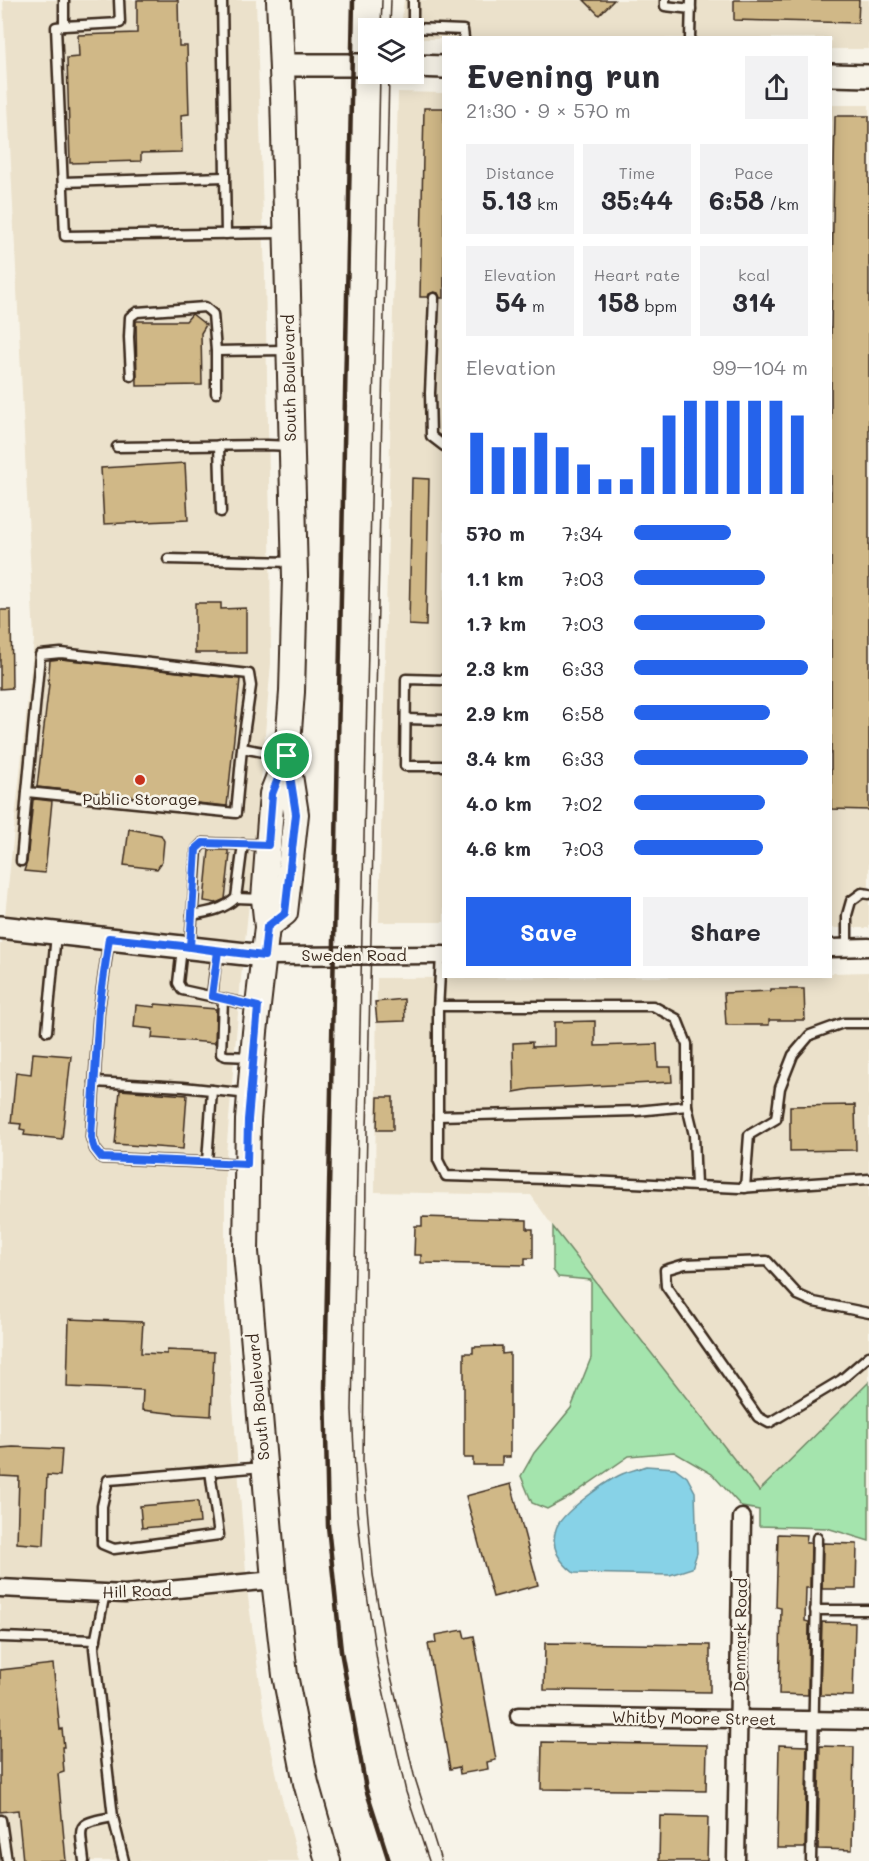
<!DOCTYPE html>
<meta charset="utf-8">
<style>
:root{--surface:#fff;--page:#f2f2f3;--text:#2b2b33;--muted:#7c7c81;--accent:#2563eb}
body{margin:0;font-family:Mali,sans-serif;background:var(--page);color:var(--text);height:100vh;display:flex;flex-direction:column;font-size:22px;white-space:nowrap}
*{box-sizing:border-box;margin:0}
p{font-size:20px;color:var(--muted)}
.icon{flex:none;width:33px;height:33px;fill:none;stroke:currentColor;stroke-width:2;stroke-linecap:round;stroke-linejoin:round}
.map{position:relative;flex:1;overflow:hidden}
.sheet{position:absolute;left:442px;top:36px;width:390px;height:942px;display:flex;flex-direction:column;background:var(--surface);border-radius:0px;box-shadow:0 3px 15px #0003}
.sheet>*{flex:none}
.tools{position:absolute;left:358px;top:18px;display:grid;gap:12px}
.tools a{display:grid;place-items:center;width:66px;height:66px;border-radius:0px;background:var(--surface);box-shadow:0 3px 15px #0003;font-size:30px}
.pin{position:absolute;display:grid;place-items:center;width:51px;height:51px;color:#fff;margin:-26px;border:3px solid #fff;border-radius:50%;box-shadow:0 2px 6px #0007}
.round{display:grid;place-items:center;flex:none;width:63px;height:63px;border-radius:0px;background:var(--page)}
.head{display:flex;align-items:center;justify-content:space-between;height:102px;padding:0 24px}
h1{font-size:33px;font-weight:700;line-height:45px}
.stats{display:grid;grid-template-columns:repeat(3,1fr);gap:9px;height:102px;padding:6px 24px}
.stats div{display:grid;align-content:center;border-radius:0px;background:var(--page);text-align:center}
.stats b{font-size:26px;font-weight:700}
.stats small{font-size:16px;font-weight:400}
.stats p{font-size:16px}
.chart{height:168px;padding:12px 24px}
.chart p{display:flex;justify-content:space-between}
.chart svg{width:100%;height:108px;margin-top:6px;stroke:var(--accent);stroke-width:6}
.primary-button{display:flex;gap:12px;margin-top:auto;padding:12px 24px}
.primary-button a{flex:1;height:69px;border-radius:0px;background:var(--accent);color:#fff;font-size:24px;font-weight:700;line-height:69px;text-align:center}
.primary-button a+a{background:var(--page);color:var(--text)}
ul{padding:0 24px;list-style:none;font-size:20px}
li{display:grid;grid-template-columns:96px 72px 1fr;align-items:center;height:45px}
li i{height:15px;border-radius:8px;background:var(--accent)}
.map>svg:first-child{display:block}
.built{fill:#ebe1cb}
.green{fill:#a4e4ad;stroke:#708766;stroke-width:1.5}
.water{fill:#87d2e7;stroke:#698f97;stroke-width:1.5}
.building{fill:#d0b887;stroke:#3b2a1e;stroke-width:1.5}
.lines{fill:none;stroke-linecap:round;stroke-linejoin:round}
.service-casing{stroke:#3b2a1e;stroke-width:13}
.minor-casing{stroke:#3b2a1e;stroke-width:21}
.tertiary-casing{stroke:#3b2a1e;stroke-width:26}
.secondary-casing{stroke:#3b2a1e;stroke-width:28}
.service{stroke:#f7f3e8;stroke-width:8}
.minor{stroke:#f7f3e8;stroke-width:16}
.tertiary{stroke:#f7f3e8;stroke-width:21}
.secondary{stroke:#f7f3e8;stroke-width:24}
.tram{stroke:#3b2a1e;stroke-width:1.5}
.rail{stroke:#3b2a1e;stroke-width:4.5}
.route-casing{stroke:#fff;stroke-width:12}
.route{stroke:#2563eb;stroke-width:8}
.poi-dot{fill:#c8321e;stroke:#f7f3e8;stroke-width:2}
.labels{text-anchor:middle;stroke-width:5;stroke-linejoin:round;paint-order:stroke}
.street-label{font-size:16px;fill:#3b2a1e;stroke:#f7f3e8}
.poi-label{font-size:16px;fill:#3b2a1e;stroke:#f7f3e8}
</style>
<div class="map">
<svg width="869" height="1861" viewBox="0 0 869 1861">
<rect width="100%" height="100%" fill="#f7f3e8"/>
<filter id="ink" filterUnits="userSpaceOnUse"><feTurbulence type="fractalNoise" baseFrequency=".0167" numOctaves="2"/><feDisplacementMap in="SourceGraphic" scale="12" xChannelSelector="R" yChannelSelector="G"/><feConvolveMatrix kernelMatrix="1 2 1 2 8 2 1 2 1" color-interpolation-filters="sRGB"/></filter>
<g filter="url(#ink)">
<!-- built -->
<g class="built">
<polygon points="3,0 256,0 265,277 270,525 271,663 257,828 241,978 225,1166 225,1302 248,1597 265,1720 282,1799 299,1861 0,1861 0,944 2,944 34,640"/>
<polygon points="404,0 869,0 869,49 831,49 831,38 414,39 414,28 401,28"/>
<polygon points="398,92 444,93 444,922 379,922"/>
<rect x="831" y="105" width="38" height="823"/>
<polygon points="869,972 869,1382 759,1491 553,1227 531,1195 375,1192 377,978 831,976 831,973"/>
</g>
<!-- green -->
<polygon class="green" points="553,1227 759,1491 869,1382 869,1541 827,1528 759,1526 759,1510 742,1507 712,1474 674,1452 629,1456 571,1496 547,1509 532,1503 521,1476 534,1453 571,1408 591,1358 591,1280 558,1277 553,1270"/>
<!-- water -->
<path class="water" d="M646 1466 675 1468 687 1477 695 1492 697 1553 692 1568 670 1575 574 1573C559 1561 550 1548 556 1529 560 1514 605 1482 620 1475 628 1471 638 1469 646 1466Z"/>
<!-- building -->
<g class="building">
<polygon points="137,0 178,0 179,46 187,46 189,114 181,115 182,152 141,153 141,161 70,163 67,58 79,57 78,35 137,33"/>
<polygon points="584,0 614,0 599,15"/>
<polygon points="734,0 859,0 858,23 734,20"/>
<polygon points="424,108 444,108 444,298 440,298 438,293 434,292 429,294 428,297 420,297"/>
<polygon points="835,116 869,116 869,810 831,809 831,326"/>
<polygon points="192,314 206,325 201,333 202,385 137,386 136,321 186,321"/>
<polygon points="185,463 188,520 104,524 101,468"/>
<polygon points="412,478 429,479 426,626 409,625"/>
<polygon points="195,603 221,603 221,609 246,608 246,653 195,653"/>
<polygon points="0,610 11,610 12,688 0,689"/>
<polygon points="61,659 240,679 227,806 37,787 49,684 48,684 50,660"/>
<polygon points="35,799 52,801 45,873 24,871 27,862 33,800"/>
<polygon points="129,829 161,835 164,841 162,862 157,869 124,865"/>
<polygon points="209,850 228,850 228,854 230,854 225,899 216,903 204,901"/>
<polygon points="771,989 804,989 805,1020 769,1020 769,1025 726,1025 724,993 771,991"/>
<polygon points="404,999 405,1021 377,1022 375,1002"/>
<polygon points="155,1004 216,1009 215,1043 152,1038 153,1029 134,1027 136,1005 155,1007"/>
<polygon points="595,1021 595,1046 657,1044 658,1067 671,1067 672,1082 531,1089 514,1092 513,1043 532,1042 532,1047 554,1046 554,1022"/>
<polygon points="33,1053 71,1056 62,1139 24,1135 25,1130 20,1129 21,1124 11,1123 16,1072 31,1074"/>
<polygon points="120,1090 187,1095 183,1149 115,1144"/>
<polygon points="378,1097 393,1097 393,1130 377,1130"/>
<polygon points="855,1105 856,1150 790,1151 790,1106"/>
<polygon points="422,1217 527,1220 527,1229 533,1229 533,1258 525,1258 525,1265 421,1263 421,1255 414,1255 415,1226 422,1226"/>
<polygon points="69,1319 143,1322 141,1353 167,1354 167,1350 214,1352 211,1416 178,1414 142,1410 143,1390 67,1387"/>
<polygon points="502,1346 502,1354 510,1353 510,1457 502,1457 502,1465 473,1465 473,1458 464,1458 464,1353 473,1353 473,1347"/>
<polygon points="13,1447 62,1449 60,1476 47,1475 44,1545 17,1543 19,1477 0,1476 0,1448"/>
<polygon points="511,1484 538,1585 493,1597 466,1496"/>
<polygon points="198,1501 200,1523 142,1528 140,1506"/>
<polygon points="778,1534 807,1535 806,1543 811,1543 810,1588 806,1588 805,1621 809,1622 808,1695 779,1694 781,1608 776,1607"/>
<polygon points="823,1543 857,1544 856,1589 822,1589"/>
<polygon points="822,1622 855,1623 853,1696 820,1695"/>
<polygon points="463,1630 465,1638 474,1636 496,1760 487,1762 488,1769 460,1774 459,1767 450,1769 428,1644 436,1643 435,1635"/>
<polygon points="545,1643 710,1645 710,1692 544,1690"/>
<polygon points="53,1664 60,1730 62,1729 64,1747 62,1747 64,1772 58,1774 66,1861 23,1861 18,1810 0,1812 0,1670"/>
<polygon points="542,1742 707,1745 706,1791 541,1789"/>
<polygon points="779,1745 807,1746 805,1848 777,1848"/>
<polygon points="820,1746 854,1747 852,1850 818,1849"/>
<polygon points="660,1816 708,1817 707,1861 659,1861"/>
</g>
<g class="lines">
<!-- service casing -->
<g class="service-casing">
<g id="service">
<polyline points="64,0 64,26 56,27 65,236 286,233"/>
<polyline points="222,0 226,234"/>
<polyline points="413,0 413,28 463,30 464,38"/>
<polyline points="665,0 665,6 691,9"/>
<polyline points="64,26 120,23 119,0"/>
<polyline points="690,38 691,0"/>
<polyline points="63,182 225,177"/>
<polyline points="434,298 430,393 431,436 444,446"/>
<polyline points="131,376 129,337 130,317 137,312 205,307 213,314 216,351 288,350"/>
<polyline points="216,393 216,351"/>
<polyline points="219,445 221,512"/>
<polyline points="117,447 267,445 291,446"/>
<polyline points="168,559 294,562"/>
<polyline points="444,680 406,679 405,766 444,766"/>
<polyline points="406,719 444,720"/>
<polyline points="242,748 251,686 249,674 61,653 40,655 27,792 236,813 242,748 284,756"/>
<polyline points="21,861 27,792"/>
<polyline points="236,898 263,899"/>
<path d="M192 915C209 912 223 910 236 898L243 844"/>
<polyline points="109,939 99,1009 91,1137 95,1149 102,1158 244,1164"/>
<polyline points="190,947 197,849 203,843 266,845"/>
<polyline points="182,948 178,983 182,990 223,999 221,1054 226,1056 250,1057"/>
<polyline points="847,948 847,915 851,901 862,893 869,894"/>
<polyline points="441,955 438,1010 438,1160 446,1176 547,1179 740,1188 869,1179"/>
<polyline points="212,997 217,952"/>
<polyline points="223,999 255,1006"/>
<polyline points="47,1031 56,934"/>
<polyline points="94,1082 183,1087 249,1094"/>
<polyline points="687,1106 694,1135 696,1186"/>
<polyline points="438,1116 637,1111 687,1106 687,1044 677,1019 653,1006 439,1006"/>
<polyline points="207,1162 212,1090"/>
<polyline points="745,1188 749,1135 776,1119 780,1088 793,1055 810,1035 843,1023 869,1023"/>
<polyline points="869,1313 814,1302 798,1295 767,1261 685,1264 665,1270 666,1286 758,1417 769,1423 841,1380 869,1356"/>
<path d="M210 1471 219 1535 114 1549 102 1544V1506L108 1480C160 1476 212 1471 263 1467"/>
<polyline points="105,1593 94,1648 113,1817 124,1861"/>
<polyline points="815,1610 869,1610"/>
<polyline points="0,1637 96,1640"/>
<polyline points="1,1820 7,1861"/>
<path d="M84 1861C80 1824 74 1824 113 1817"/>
<polyline points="811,1861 817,1538"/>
</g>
</g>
<!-- minor casing -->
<g class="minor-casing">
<g id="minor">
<polyline points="831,948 869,947"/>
<polyline points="264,956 444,955"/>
<polyline points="0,1588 125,1594 274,1580"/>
<polyline points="519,1716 869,1721"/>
<polyline points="736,1861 742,1518"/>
</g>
</g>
<!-- tertiary casing -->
<g class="tertiary-casing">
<g id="tertiary">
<polyline points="281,65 369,65"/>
<polyline points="414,66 444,67"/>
<polyline points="831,75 869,76"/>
<polyline points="0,927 264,956"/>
</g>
</g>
<!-- secondary casing -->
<g class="secondary-casing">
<g id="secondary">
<polyline points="287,756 272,794 264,899 267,927 255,1032 248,1120 246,1252 274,1580 285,1675 306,1783 328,1861"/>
<polyline points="267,927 285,913 296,814 287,756 292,692 295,577 283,93 279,0"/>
</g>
</g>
<!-- service -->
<use href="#service" class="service"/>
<!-- minor -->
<use href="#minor" class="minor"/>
<!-- tertiary -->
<use href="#tertiary" class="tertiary"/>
<!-- secondary -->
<use href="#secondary" class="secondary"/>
<!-- tram -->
<g class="tram">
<polyline points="381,28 382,0"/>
<polyline points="390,28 391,0"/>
<polyline points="380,74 352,1410 357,1510 364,1575 378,1667 406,1792 429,1861"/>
<polyline points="389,74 366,1179 363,1462 373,1575 388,1663 414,1775 441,1861"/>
</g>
<!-- rail -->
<polyline class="rail" points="353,0 325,1388 328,1526 341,1651 366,1789 389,1861"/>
</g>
</g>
<g class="lines" filter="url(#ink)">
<!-- route casing -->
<g class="route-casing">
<polyline id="route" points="287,756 272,794 268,845 203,843 196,849 190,947 218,951 212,996 258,1007 248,1120 247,1164 102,1158 95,1149 91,1137 99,1009 109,938 183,946 190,947 264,956 267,927 285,913 296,814 287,756"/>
</g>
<!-- route -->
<use href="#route" class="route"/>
</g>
<!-- markers -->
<circle class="poi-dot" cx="140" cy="780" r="6"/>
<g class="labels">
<!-- street labels -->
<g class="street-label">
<text transform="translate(289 378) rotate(-91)" y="6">South Boulevard</text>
<text x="354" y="961">Sweden Road</text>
<text transform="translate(258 1397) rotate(-95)" y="6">South Boulevard</text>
<text transform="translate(137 1591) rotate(-2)" y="6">Hill Road</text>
<text transform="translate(740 1635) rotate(-89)" y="6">Denmark Road</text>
<text transform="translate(694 1718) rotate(1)" y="6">Whitby Moore Street</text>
</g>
<!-- poi labels -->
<g class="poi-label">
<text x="140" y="805">Public Storage</text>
</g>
</g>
</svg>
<div class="tools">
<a><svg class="icon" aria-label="layers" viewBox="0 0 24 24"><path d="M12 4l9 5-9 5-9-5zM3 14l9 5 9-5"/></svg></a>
</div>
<div class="pin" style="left:287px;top:756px;background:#1e9e55"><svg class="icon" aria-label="arrive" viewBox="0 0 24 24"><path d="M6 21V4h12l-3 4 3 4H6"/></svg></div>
<section class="sheet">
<div class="head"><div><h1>Evening run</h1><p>21:30 · 9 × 570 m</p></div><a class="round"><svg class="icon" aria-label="share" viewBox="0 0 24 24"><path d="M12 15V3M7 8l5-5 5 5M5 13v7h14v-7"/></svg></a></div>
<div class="stats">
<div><p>Distance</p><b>5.13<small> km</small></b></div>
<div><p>Time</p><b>35:44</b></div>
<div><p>Pace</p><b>6:58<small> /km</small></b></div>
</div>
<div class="stats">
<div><p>Elevation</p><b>54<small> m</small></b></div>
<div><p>Heart rate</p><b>158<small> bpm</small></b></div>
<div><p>kcal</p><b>314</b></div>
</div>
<div class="chart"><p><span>Elevation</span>99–104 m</p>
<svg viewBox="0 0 160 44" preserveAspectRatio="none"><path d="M5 44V19M15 44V25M25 44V25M35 44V19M45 44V25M55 44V32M65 44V38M75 44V38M85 44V25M95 44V12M105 44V6M115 44V6M125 44V6M135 44V6M145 44V6M155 44V12"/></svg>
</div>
<ul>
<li><b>570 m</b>7:34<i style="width:56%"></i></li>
<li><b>1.1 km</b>7:03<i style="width:75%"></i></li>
<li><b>1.7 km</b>7:03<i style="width:75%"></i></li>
<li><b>2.3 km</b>6:33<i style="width:100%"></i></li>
<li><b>2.9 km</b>6:58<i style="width:78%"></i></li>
<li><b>3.4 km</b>6:33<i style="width:100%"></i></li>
<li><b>4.0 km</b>7:02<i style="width:75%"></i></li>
<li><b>4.6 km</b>7:03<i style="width:74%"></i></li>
</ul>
<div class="primary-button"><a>Save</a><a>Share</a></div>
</section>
</div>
